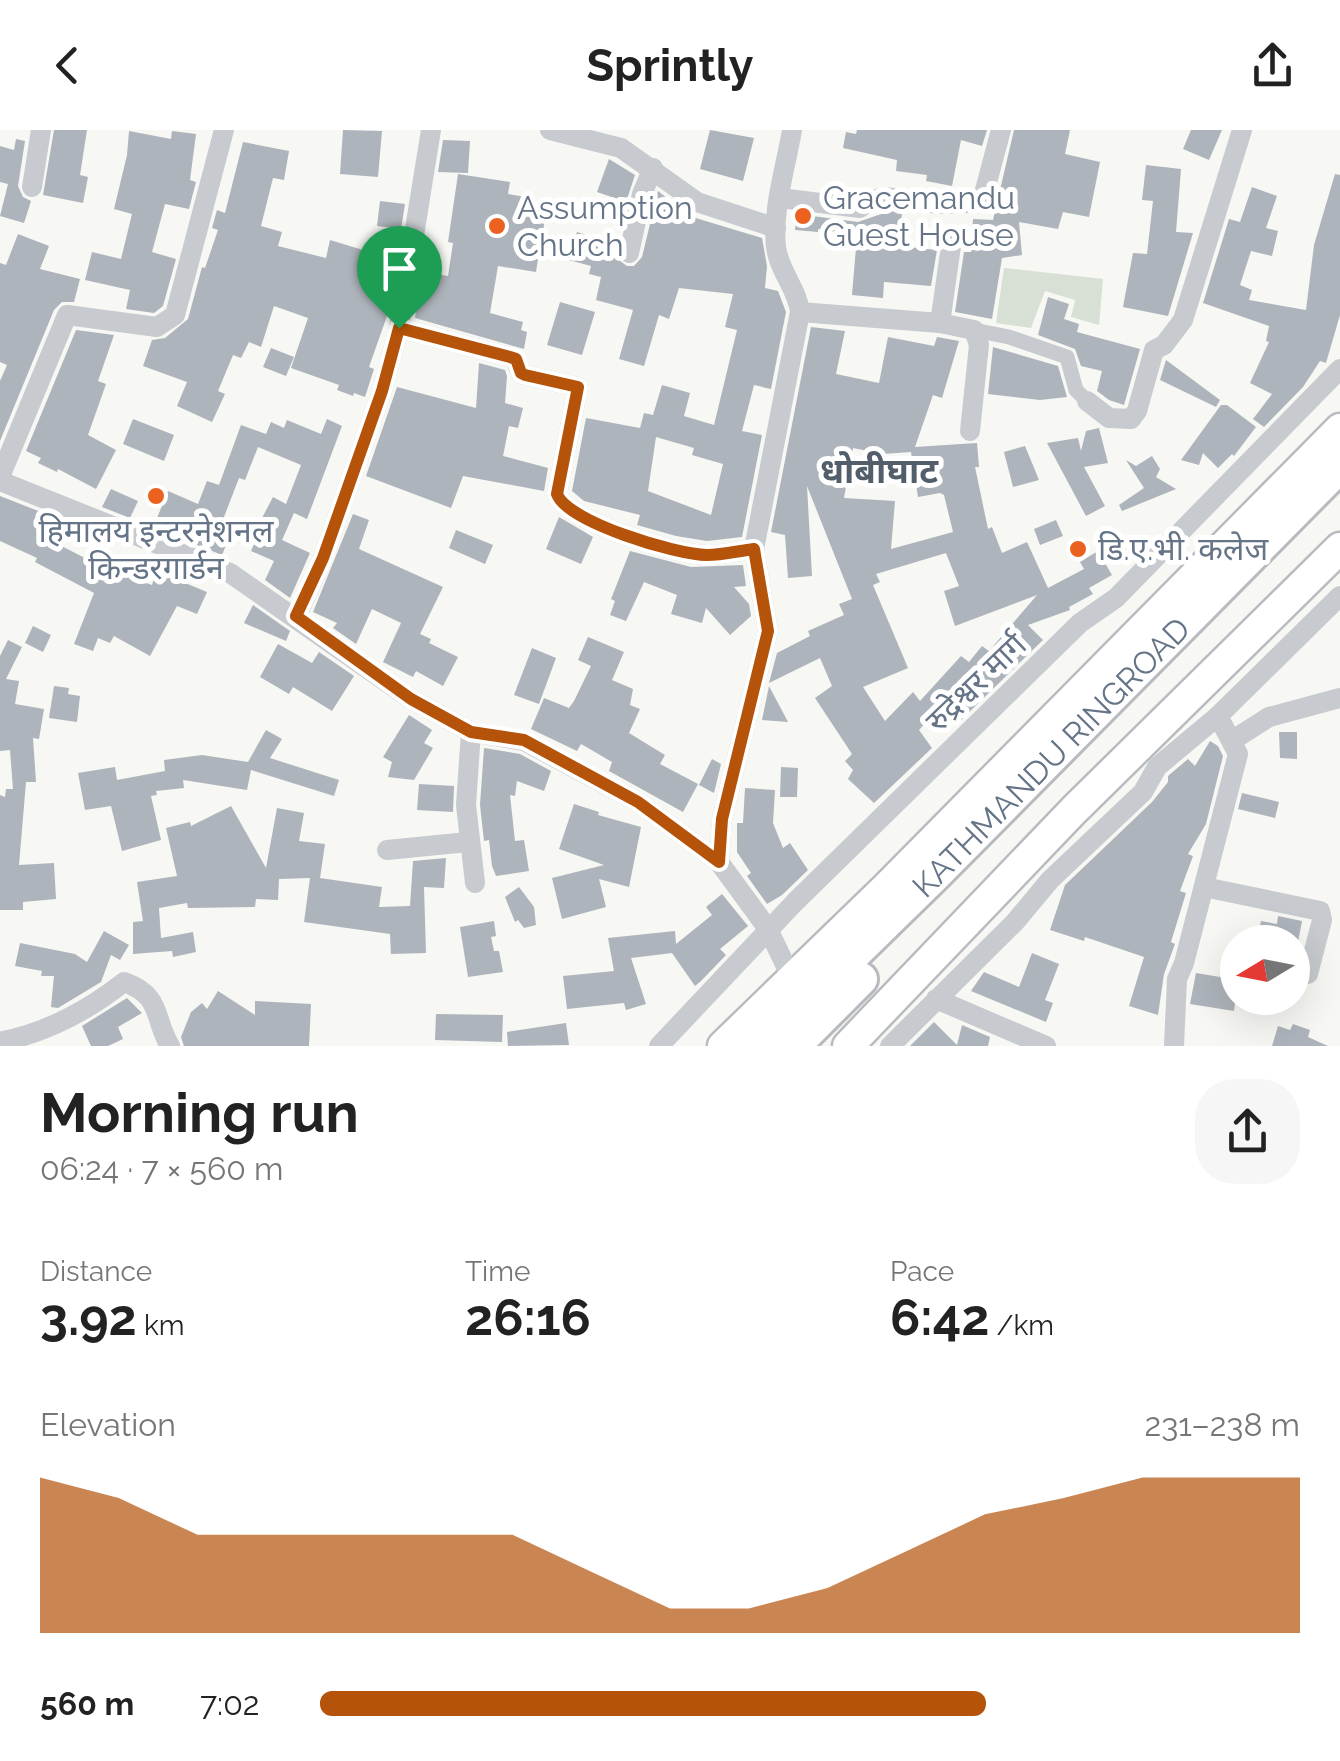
<!DOCTYPE html>
<meta charset="utf-8">
<style>
:root{--surface:#fff;--page:#f6f6f6;--text:#222;--muted:#767676;--accent:#b45309}
body{margin:0;font-family:Raleway,"Noto Sans Devanagari",sans-serif;background:var(--page);color:var(--text);height:100vh;display:flex;flex-direction:column;font-size:38px;white-space:nowrap}
*{box-sizing:border-box;margin:0}
p{font-size:32px;color:var(--muted)}
.icon{flex:none;width:55px;height:55px;fill:none;stroke:currentColor;stroke-width:2;stroke-linecap:round;stroke-linejoin:round}
.map{position:relative;height:916px;overflow:hidden}
.sheet{display:flex;flex-direction:column;background:var(--surface);flex:1}
.sheet>*{flex:none}
.needle{width:65px;rotate:260deg}
.controls{position:absolute;left:1220px;top:795px;display:grid;gap:20px}
.controls a{display:grid;place-items:center;width:90px;height:90px;border-radius:50%;background:var(--surface);box-shadow:0 10px 40px #0002;font-size:50px}
.pin{position:absolute;display:grid;place-items:center;width:85px;height:85px;color:#fff;margin:-102px -42px;border-radius:50% 50% 50% 0;rotate:-45deg;box-shadow:0 0 10px #0007}
.pin .icon{rotate:45deg}
.round{display:grid;place-items:center;flex:none;width:105px;height:105px;border-radius:40px;background:var(--page)}
.overview{display:flex;align-items:center;justify-content:space-between;height:170px;padding:0 40px}
h1{font-size:55px;font-weight:700;line-height:75px}
.figures{display:grid;grid-template-columns:repeat(3,1fr);gap:15px;height:170px;padding:10px 40px}
.figures div{display:grid;align-content:center}
.figures b{font-size:50px;font-weight:700}
.figures small{font-size:28px;font-weight:400}
.figures p{font-size:28px}
.chart{height:280px;padding:20px 40px}
.chart p{display:flex;justify-content:space-between}
.chart svg{width:100%;height:180px;margin-top:10px;fill:var(--accent);opacity:.7}
ul{padding:0 40px;list-style:none;font-size:32px}
li{display:grid;grid-template-columns:160px 120px 1fr;align-items:center;height:75px}
li i{height:25px;border-radius:12px;background:var(--accent)}
header{display:flex;justify-content:space-between;align-items:center;height:130px;padding:0 40px;background:var(--surface);font-size:45px;font-weight:700}
.map>svg:first-child{display:block}
.green{fill:#d8dfd5}
.building{fill:#aeb4bb;fill-rule:evenodd}
.lines{fill:none;stroke-linecap:round;stroke-linejoin:round}
.primary-casing{stroke:#b8bbc0;stroke-width:35}
.trunk-casing{stroke:#b7babe;stroke-width:38}
.pedestrian{stroke:#c7cace;stroke-width:15}
.minor{stroke:#c7cace;stroke-width:20}
.primary{stroke:#fff;stroke-width:30}
.trunk{stroke:#fff;stroke-width:32}
.route-casing{stroke:#fff;stroke-width:20}
.route{stroke:#b45309;stroke-width:12}
.poi-dot{fill:#eb6120;stroke:#fff;stroke-width:4}
.labels{text-anchor:middle;stroke-width:10;stroke-linejoin:round;paint-order:stroke}
.poi-label{font-size:32px;fill:#657486;stroke:#fff;text-anchor:start}
.street-label{font-size:32px;fill:#657486;stroke:#fff}
.neighbourhood-label{font-size:35px;font-weight:bold;fill:#535e6b;stroke:#fff}
</style>
<header><svg class="icon" aria-label="back" viewBox="0 0 24 24"><path d="M15 5l-7 7 7 7"/></svg>Sprintly<svg class="icon" aria-label="share" viewBox="0 0 24 24"><path d="M12 15V3M7 8l5-5 5 5M5 13v7h14v-7"/></svg></header>
<div class="map">
<svg width="1340" height="916" viewBox="0 0 1340 916">
<rect width="100%" height="100%" fill="#f7f7f4"/>
<!-- green -->
<polygon class="green" points="1004,138 1103,149 1099,195 1071,187 1075,170 1045,161 1031,198 996,193"/>
<!-- building -->
<g class="building">
<polygon points="54,0 87,0 80,45 88,47 83,73 43,65"/>
<polygon points="343,0 382,1 378,47 340,44"/>
<polygon points="710,0 754,8 743,51 700,39"/>
<polygon points="857,0 987,0 982,16 961,10 952,56 926,51 927,45 896,41 897,30 843,18 846,2 856,4"/>
<polygon points="1014,0 1070,0 1065,24 1100,32 1089,87 1063,82 1058,99 1019,92 1022,125 1002,128 992,189 955,182 964,122 971,122 973,89 993,90"/>
<polygon points="1191,0 1222,0 1209,30 1183,19"/>
<polygon points="129,1 171,9 172,1 196,4 190,50 196,52 189,79 165,74 152,122 176,129 163,176 154,183 126,179 130,160 85,150 92,122 121,129 132,84 114,79 127,25"/>
<polygon points="16,9 25,11 18,56 23,67 31,71 24,93 0,86 8,54 0,52 0,16 14,20"/>
<polygon points="443,10 470,11 468,43 438,42"/>
<polygon points="243,12 289,21 284,50 273,48 261,96 282,102 278,116 326,128 330,110 396,130 387,186 369,237 374,239 365,267 354,263 353,266 337,260 339,255 291,238 308,188 274,176 261,217 249,212 241,228 233,225 218,261 225,264 212,292 177,276 187,252 143,236 152,210 165,208 188,189 202,137 205,138 218,100 212,98 217,80 225,83"/>
<polygon points="609,29 635,45 626,72 597,62"/>
<polygon points="1146,35 1181,39 1176,102 1193,103 1168,186 1123,177 1133,123 1147,124 1153,71 1142,70"/>
<path d="M458 44 510 52 508 64 526 67 525 77 546 80 543 102 574 111 577 102 595 108 594 111 616 117V128L627 136H634L642 127 658 61 689 86 762 108 767 136 765 158 778 161 786 182 771 259 754 255 742 301 762 305 742 407 707 411 676 406 637 395 640 385 584 371 572 361 586 288 640 298 644 283 653 285 662 255 690 263 684 286 714 295 737 200 725 197 733 164 679 158 669 189 659 185 644 236 619 229 633 180 596 170 601 147 589 144 591 136 539 122 536 142 498 136 490 183 523 192 521 200 527 202 524 219 415 188 422 142 448 146 453 113 448 112ZM656 307 694 318 692 325 723 334 711 385 648 361Z"/>
<polygon points="1335,44 1340,45 1340,185 1326,233 1320,231 1303,257 1264,297 1253,289 1272,264 1250,253 1269,212 1266,211 1269,196 1203,173 1229,89 1240,92 1252,57 1277,66 1266,98 1278,101 1272,126 1251,121 1240,155 1252,160 1249,170 1306,180 1314,115"/>
<polygon points="380,71 405,74 401,99 377,96"/>
<polygon points="890,81 902,82 899,116 937,120 931,156 884,152 883,168 852,165 857,106 818,99 818,102 795,100 797,84 858,92"/>
<polygon points="18,104 49,116 40,139 80,149 74,172 62,172 54,180 0,311 0,251 7,235 0,232 0,133 6,135"/>
<polygon points="1048,167 1069,174 1064,189 1079,194 1077,202 1140,219 1124,275 1109,270 1097,261 1102,241 1081,236 1075,219 1038,205"/>
<polygon points="560,172 595,182 582,225 547,215"/>
<path d="M811 197 845 201 836 244 879 253 888 207 934 216 937 207 959 211 942 268 933 265 915 317 977 313 979 337H975L988 399 992 397 1002 423 1027 412 1048 458 1084 439 1080 432 1098 421 1112 445 1089 458 1093 464 1069 477 1070 480 1028 495 1043 510 958 593 940 576 919 600 932 618 874 673 848 649 853 640 845 631 852 624 815 568 832 556 820 528 769 553 777 523 810 506 808 501 844 485 839 474 852 469 807 356 812 446 788 448 785 405 771 402ZM853 318 883 324 911 322 918 367 940 363 944 365 953 402 891 419 895 371 844 368ZM946 423 959 456 944 461 955 496 1037 465 989 521 982 516 969 532 961 526 920 571 913 562 885 591 863 557 908 538 873 455 880 452 876 444Z"/>
<polygon points="76,200 114,205 98,251 106,254 88,305 116,320 96,359 58,339 57,342 38,333 41,328 26,321"/>
<polygon points="993,217 1058,236 1067,267 1040,270 988,264"/>
<polygon points="271,218 294,227 286,246 263,237"/>
<polygon points="1166,230 1220,270 1216,277 1160,250"/>
<polygon points="479,233 505,240 507,246 505,273 523,278 518,298 509,296 503,326 548,338 544,361 463,346 451,378 366,346 397,257 476,278"/>
<polygon points="1221,275 1227,275 1256,297 1234,326 1232,324 1218,338 1203,323 1199,335 1181,330"/>
<polygon points="133,289 174,305 164,331 123,314"/>
<polygon points="327,289 342,296 307,389 294,383 282,410 310,423 290,468 265,450 274,431 251,421 255,412 250,411 273,367 286,374 301,335 258,317 245,350 239,348 219,400 230,405 222,425 182,409 186,401 157,388 168,361 198,374 207,351 219,355 241,295 266,304 271,292 284,298 287,290 321,304"/>
<polygon points="1099,298 1108,333 1084,337 1105,376 1086,386 1047,313 1078,308 1081,321 1086,301"/>
<polygon points="1025,316 1039,350 1013,357 1004,322"/>
<polygon points="1152,326 1160,339 1156,347 1176,359 1122,381 1119,375 1144,358 1126,330 1136,336"/>
<polygon points="111,359 138,371 130,388 102,377"/>
<polygon points="0,366 46,384 38,404 85,428 84,431 152,455 156,441 207,462 197,484 177,476 150,526 114,506 110,513 98,508 93,521 74,514 94,463 35,432 37,428 0,411"/>
<polygon points="353,384 369,390 359,419 443,457 420,504 431,509 429,513 458,527 443,556 416,541 413,547 383,532 401,493 372,479 356,514 333,498 337,493 313,482"/>
<polygon points="559,387 593,407 581,434 546,419"/>
<polygon points="1056,390 1063,406 1040,415 1034,399"/>
<polygon points="456,400 493,415 485,434 449,418"/>
<polygon points="630,421 691,437 743,435 746,456 734,457 749,474 751,486 730,505 706,478 702,493 671,484 677,465 644,452 626,491 610,485 615,471 611,469"/>
<polygon points="253,475 290,501 286,511 244,493"/>
<polygon points="33,496 51,505 43,522 25,513"/>
<polygon points="588,507 624,522 612,550 633,559 630,575 640,579 629,603 665,625 660,634 698,654 683,682 609,641 612,632 581,614 577,621 531,599 544,568 569,578 574,571 591,536 578,530"/>
<polygon points="8,510 22,517 6,549 19,551 15,574 44,579 39,609 33,608 36,652 26,652 19,735 54,733 56,769 23,772 23,780 0,780 0,665 5,667 6,659 13,659 10,620 0,621 0,526"/>
<polygon points="278,514 312,533 319,522 354,546 332,581 293,557 289,564 260,547"/>
<polygon points="532,518 556,528 539,574 514,565"/>
<polygon points="54,556 69,558 68,564 80,566 77,592 49,588"/>
<polygon points="769,556 788,592 762,590"/>
<polygon points="409,585 432,600 424,613 433,618 414,650 388,647 392,632 383,627"/>
<polygon points="266,600 282,609 270,628 339,650 334,666 251,640 247,660 183,650 184,658 156,661 157,665 151,666 161,710 122,721 111,676 85,680 78,643 115,637 117,650 165,641 164,630 202,625 248,632"/>
<polygon points="1279,602 1297,602 1297,629 1280,628"/>
<polygon points="1210,611 1218,616 1223,626 1206,694 1188,724 1193,726 1180,761 1186,763 1171,812 1175,814 1164,844 1158,885 1129,876 1144,827 1085,807 1084,811 1050,800 1065,755 1152,672 1168,652 1168,646 1188,629 1195,636"/>
<polygon points="484,618 520,624 551,641 544,661 517,651 515,666 510,665 515,711 524,710 529,741 496,746 492,736 489,710 484,711 480,675"/>
<polygon points="712,629 721,634 714,663 699,655"/>
<polygon points="781,637 798,638 797,667 780,667"/>
<polygon points="419,654 454,656 453,682 417,680"/>
<polygon points="745,658 775,660 773,693 783,718 790,713 808,740 782,765 767,774 747,746 751,743 737,722 737,693 743,693"/>
<polygon points="1242,663 1279,672 1275,688 1238,679"/>
<polygon points="574,674 599,682 598,685 641,697 629,757 599,749 606,777 562,789 552,748 604,735 559,719"/>
<polygon points="231,676 266,738 277,678 304,683 299,711 325,714 320,748 382,757 379,777 410,776 413,731 446,728 444,758 424,757 426,823 391,824 390,804 304,792 310,748 279,749 278,770 256,769 255,777 188,778 187,773 159,778 161,808 193,802 196,822 173,827 172,821 133,824 133,792 143,791 137,752 177,746 166,698 190,692 191,696"/>
<polygon points="519,757 534,777 536,795 524,798 518,790 515,792 505,767"/>
<polygon points="722,764 748,796 720,819 726,825 701,851 695,856 672,823 631,828 646,874 626,880 624,873 567,879 563,846 614,841 608,808 675,801 676,814 712,785 706,777"/>
<polygon points="1278,786 1302,791 1298,812 1257,812 1261,791 1277,794"/>
<polygon points="494,791 496,806 491,807 494,821 499,821 503,842 468,847 460,797"/>
<polygon points="104,801 129,815 120,830 111,825 101,852 58,878 51,877 54,846 41,846 42,841 15,836 20,813 75,824 87,832"/>
<polygon points="1032,823 1059,834 1045,870 1053,873 1046,892 971,861 984,842 1019,857"/>
<polygon points="1196,843 1238,850 1234,881 1190,874"/>
<polygon points="218,861 255,885 255,871 311,874 309,916 184,916 181,907 191,882 202,873 207,879"/>
<polygon points="127,868 142,883 118,897 123,909 108,916 91,916 82,896"/>
<polygon points="436,884 503,885 502,912 435,910"/>
<polygon points="934,892 957,915 962,895 990,907 988,916 910,916"/>
<polygon points="566,893 569,915 508,916 507,902"/>
<polygon points="1293,894 1310,900 1308,907 1328,916 1272,916 1278,896 1290,900"/>
</g>
<g class="lines">
<!-- primary casing -->
<g class="primary-casing">
<g id="primary">
<polyline points="723,916 886,758 1340,299"/>
<polyline points="848,916 1074,680 1340,418"/>
</g>
</g>
<!-- trunk casing -->
<g class="trunk-casing">
<g id="trunk">
<path id="s1" d="M760 916 936 744 1340 336"/>
<polyline points="794,916 861,849"/>
</g>
</g>
<!-- pedestrian -->
<polyline class="pedestrian" points="974,200 1009,207 1067,227 1076,260 1087,271"/>
<!-- minor -->
<g class="minor">
<polyline points="550,0 621,18 697,72 776,98"/>
<path d="M792 0C786 37 772 79 776 117 779 141 797 158 800 182L754 419 768 501 722 689 719 732 768 799 792 849"/>
<polyline points="32,57 41,0"/>
<path d="M780 68 860 78C880 61 900 69 924 72 943 75 962 74 982 71L1001 0"/>
<polyline points="629,123 642,64 653,38"/>
<polyline points="800,182 940,193 974,200 979,215 970,301"/>
<polyline points="940,193 951,116"/>
<path d="M399 198 510 227 515 229 521 243 525 245 578 257 557 364C567 392 677 425 707 425 722 425 738 421 754 419"/>
<polyline points="1087,271 1109,288 1131,289 1137,281 1154,220 1164,215 1183,190 1242,0"/>
<polyline points="0,347 67,185 157,197 175,185 224,0"/>
<polyline points="0,351 230,443 411,569 471,602 524,611 638,672 719,732"/>
<polyline points="296,487 323,428 382,261 399,198 431,0"/>
<polyline points="471,602 466,675 475,753"/>
<polyline points="1233,610 1269,587 1340,568"/>
<polyline points="387,720 468,712"/>
<polyline points="1204,757 1320,781 1322,790 1308,844"/>
<polyline points="936,869 1046,916"/>
<path d="M3 911C46 903 90 879 124 852 163 866 153 888 170 916"/>
<polyline points="659,916 795,772 1080,493 1116,468 1340,239"/>
<polyline points="890,916 1015,792 1050,750 1143,662 1157,637 1218,586 1340,466"/>
<polyline points="1174,916 1177,849 1184,833 1238,624 1218,586"/>
</g>
<!-- primary -->
<use href="#primary" class="primary"/>
<!-- trunk -->
<use href="#trunk" class="trunk"/>
</g>
<g class="lines">
<!-- route casing -->
<g class="route-casing">
<path id="route" d="M399 198 510 227 516 229 521 243 525 245 578 257 557 364C567 392 677 425 707 425 722 425 738 421 754 419L768 501 722 689 719 732 638 672 524 610 471 602 411 569 296 486 323 428 382 261Z"/>
</g>
<!-- route -->
<use href="#route" class="route"/>
</g>
<!-- markers -->
<g class="poi-dot">
<circle cx="803" cy="86" r="10"/>
<circle cx="497" cy="96" r="10"/>
<circle cx="156" cy="366" r="10"/>
<circle cx="1078" cy="419" r="10"/>
</g>
<g class="labels">
<!-- poi labels -->
<g class="poi-label">
<text x="823" y="79">Gracemandu<tspan x="823" dy="37">Guest House</tspan></text>
<text x="517" y="89">Assumption<tspan x="517" dy="37">Church</tspan></text>
<text x="156" y="412" text-anchor="middle">हिमालय इन्टरनेशनल<tspan x="156" dy="37">किन्डरगार्डन</tspan></text>
<text x="1098" y="430">डि.ए.भी. कलेज</text>
</g>
<!-- street labels -->
<g class="street-label">
<text transform="translate(976 553) rotate(-44)" y="11">रुद्रेश्वर मार्ग</text>
<text dy="11" stroke="none"><textPath href="#s1" startOffset="410">KATHMANDU RINGROAD</textPath></text>
</g>
<!-- neighbourhood labels -->
<g class="neighbourhood-label">
<text x="879" y="353">धोबीघाट</text>
</g>
</g>
</svg>
<div class="controls">
<a><svg class="needle" viewBox="-14 -14 28 28"><path d="M0-13l5 13h-10z" fill="#e53935"/><path d="M0 13l5-13h-10z" fill="#767676"/></svg></a>
</div>
<div class="pin" style="left:399px;top:198px;background:#1e9e55"><svg class="icon" aria-label="arrive" viewBox="0 0 24 24"><path d="M6 21V4h12l-3 4 3 4H6"/></svg></div>
</div>
<section class="sheet">
<div class="overview"><div><h1>Morning run</h1><p>06:24 · 7 × 560 m</p></div><a class="round"><svg class="icon" aria-label="share" viewBox="0 0 24 24"><path d="M12 15V3M7 8l5-5 5 5M5 13v7h14v-7"/></svg></a></div>
<div class="figures">
<div><p>Distance</p><b>3.92<small> km</small></b></div>
<div><p>Time</p><b>26:16</b></div>
<div><p>Pace</p><b>6:42<small> /km</small></b></div>
</div>
<div class="chart"><p><span>Elevation</span>231–238 m</p>
<svg viewBox="0 0 160 44" preserveAspectRatio="none"><path d="M0 44V6L10 11L20 20L30 20L40 20L50 20L60 20L70 29L80 38L90 38L100 33L110 24L120 15L130 11L140 6L150 6L160 6V44z"/></svg>
</div>
<ul>
<li><b>560 m</b>7:02<i style="width:68%"></i></li>
</ul>
</section>
